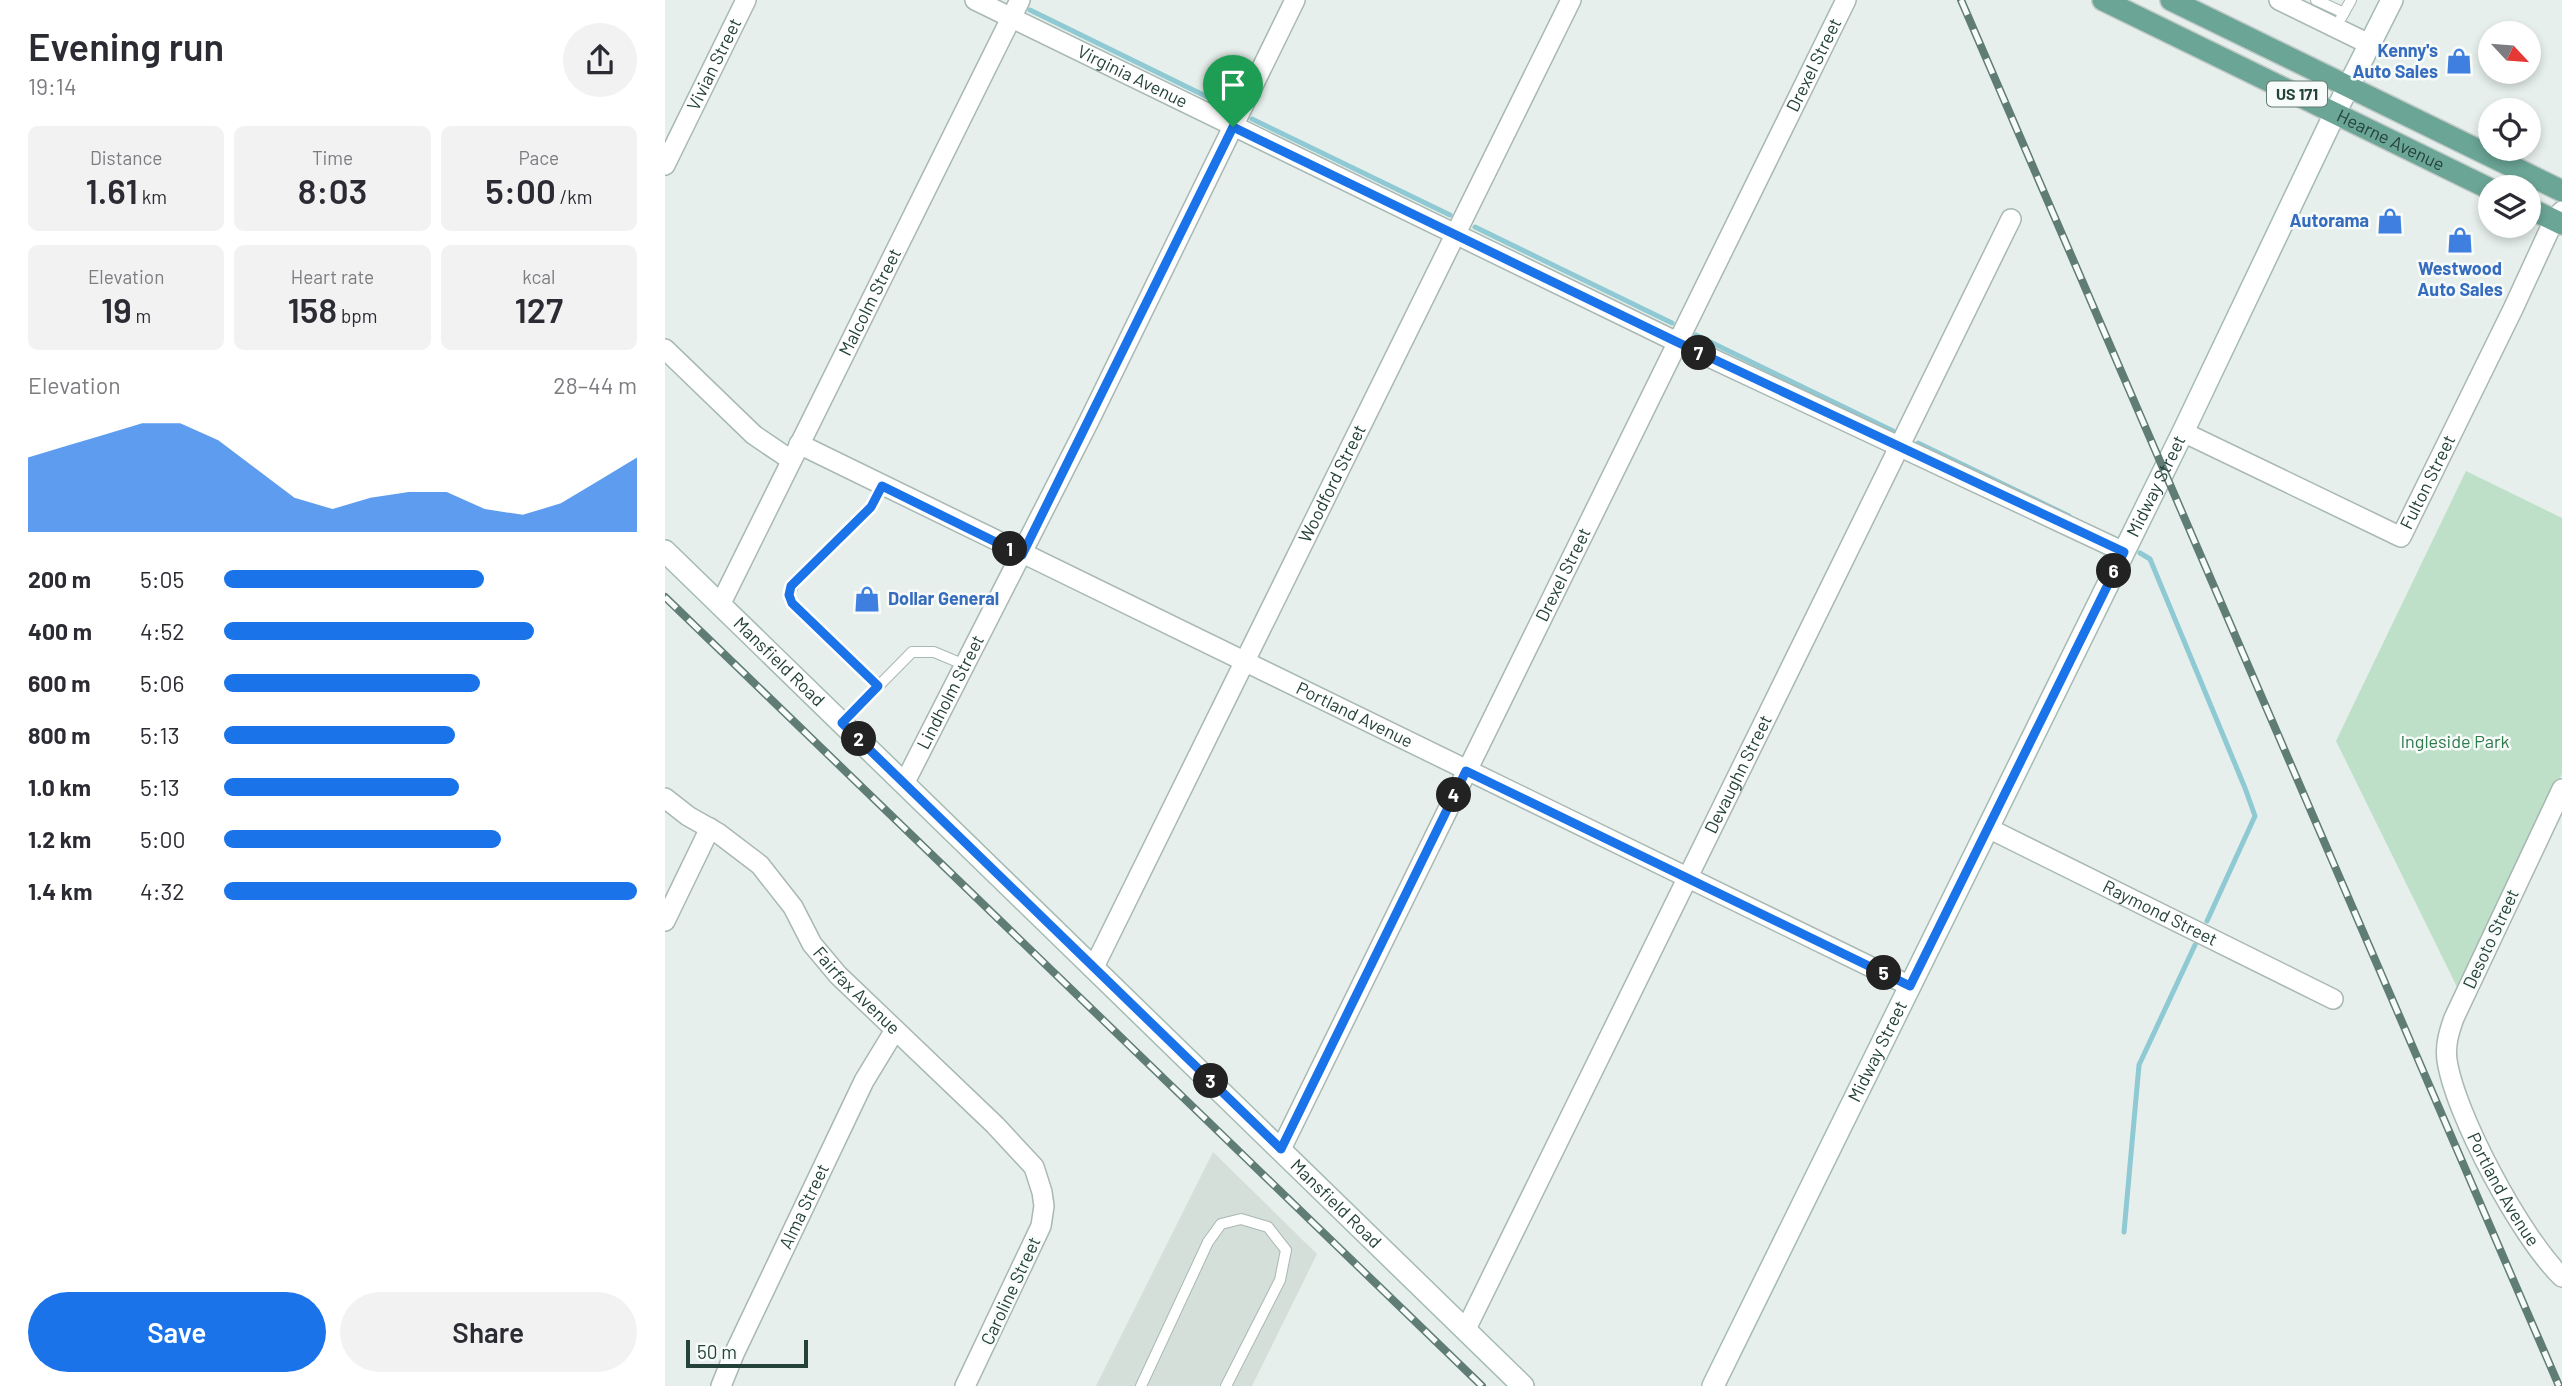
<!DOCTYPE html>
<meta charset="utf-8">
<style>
:root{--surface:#fff;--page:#f2f2f3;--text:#2b2b33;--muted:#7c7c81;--accent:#1a73e8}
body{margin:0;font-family:Barlow,sans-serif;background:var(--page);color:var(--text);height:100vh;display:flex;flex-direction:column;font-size:26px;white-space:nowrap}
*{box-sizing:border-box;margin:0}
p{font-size:23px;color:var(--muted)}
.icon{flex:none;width:38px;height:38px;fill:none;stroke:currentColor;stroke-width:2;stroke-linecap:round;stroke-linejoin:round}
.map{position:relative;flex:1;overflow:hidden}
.sheet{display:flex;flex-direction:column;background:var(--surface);width:665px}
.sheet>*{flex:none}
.needle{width:46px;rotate:116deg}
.buttons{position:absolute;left:1813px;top:21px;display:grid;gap:14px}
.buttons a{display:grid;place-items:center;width:63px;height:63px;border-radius:50%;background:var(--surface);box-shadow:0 4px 10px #0003;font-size:35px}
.scale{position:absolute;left:21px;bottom:18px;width:122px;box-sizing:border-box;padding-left:7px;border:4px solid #24423a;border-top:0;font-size:19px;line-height:24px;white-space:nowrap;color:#24423a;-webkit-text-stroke:5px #f7fbf9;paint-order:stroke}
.pin{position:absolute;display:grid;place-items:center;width:60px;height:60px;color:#fff;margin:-72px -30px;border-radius:50% 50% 50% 0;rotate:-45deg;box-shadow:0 0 7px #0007}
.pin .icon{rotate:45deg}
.km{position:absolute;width:35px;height:35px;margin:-18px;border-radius:50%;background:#222;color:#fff;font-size:19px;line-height:35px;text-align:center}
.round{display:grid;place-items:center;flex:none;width:74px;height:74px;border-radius:37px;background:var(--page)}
.overview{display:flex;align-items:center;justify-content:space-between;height:119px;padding:0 28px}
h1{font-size:38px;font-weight:600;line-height:52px}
.stats{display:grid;grid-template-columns:repeat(3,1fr);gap:10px;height:119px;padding:7px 28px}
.stats div{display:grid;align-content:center;border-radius:10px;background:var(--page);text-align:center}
.stats b{font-size:35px;font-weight:600}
.stats small{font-size:19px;font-weight:400}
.stats p{font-size:19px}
.chart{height:196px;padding:14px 28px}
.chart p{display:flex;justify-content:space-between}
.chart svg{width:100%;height:126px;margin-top:7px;fill:var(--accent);opacity:.7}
.action{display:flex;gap:14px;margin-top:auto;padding:14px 28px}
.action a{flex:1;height:80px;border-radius:42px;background:var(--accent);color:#fff;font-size:28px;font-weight:600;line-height:80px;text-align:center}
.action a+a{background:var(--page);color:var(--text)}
ul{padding:0 28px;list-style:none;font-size:23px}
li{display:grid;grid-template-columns:112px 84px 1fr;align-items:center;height:52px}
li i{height:18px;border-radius:9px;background:var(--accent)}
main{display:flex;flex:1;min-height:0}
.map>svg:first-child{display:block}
.built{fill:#d4dfda}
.green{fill:#bfe0c8}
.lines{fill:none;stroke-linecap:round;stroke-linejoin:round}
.stream{stroke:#8ec9d4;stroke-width:5}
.lane-casing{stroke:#a8b8b2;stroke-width:12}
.street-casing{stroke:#a8b8b2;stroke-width:22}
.secondary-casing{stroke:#a4bbb3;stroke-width:24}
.primary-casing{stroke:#c2cac8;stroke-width:24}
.lane{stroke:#fff;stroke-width:10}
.street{stroke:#fff;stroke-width:19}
.secondary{stroke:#fff;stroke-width:21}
.primary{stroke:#6aa596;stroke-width:21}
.rail-casing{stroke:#5f7d75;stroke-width:8}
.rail{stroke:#f7fbf9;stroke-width:5;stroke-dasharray:16;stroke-linecap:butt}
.route-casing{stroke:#fff;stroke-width:14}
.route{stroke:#1a73e8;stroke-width:9}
.labels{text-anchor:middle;stroke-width:5;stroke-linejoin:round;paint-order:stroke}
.shield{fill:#f7fbf9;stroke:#637a73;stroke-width:2}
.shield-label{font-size:16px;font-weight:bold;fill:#24423a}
.shop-label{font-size:18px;font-weight:bold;fill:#366cbe;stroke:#f7fbf9;text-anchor:end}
.street-label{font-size:18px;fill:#24423a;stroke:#f7fbf9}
.park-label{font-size:18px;fill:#2d7a4b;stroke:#f7fbf9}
</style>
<main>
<section class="sheet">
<div class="overview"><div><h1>Evening run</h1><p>19:14</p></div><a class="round"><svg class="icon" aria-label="share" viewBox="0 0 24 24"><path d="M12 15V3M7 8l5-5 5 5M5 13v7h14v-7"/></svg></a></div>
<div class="stats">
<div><p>Distance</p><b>1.61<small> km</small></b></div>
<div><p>Time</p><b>8:03</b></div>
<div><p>Pace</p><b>5:00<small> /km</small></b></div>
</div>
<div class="stats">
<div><p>Elevation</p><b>19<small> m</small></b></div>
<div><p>Heart rate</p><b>158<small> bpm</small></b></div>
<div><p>kcal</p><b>127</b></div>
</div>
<div class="chart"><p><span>Elevation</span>28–44 m</p>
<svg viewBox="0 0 160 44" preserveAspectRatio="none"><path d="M0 44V18L10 14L20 10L30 6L40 6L50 12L60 22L70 32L80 36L90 32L100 30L110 30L120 36L130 38L140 34L150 26L160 18V44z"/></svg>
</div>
<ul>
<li><b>200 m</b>5:05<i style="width:63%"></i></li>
<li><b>400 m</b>4:52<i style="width:75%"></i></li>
<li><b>600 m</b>5:06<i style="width:62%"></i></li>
<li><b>800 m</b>5:13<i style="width:56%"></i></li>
<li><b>1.0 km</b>5:13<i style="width:57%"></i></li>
<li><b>1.2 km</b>5:00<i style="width:67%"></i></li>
<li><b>1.4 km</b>4:32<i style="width:100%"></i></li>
</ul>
<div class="action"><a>Save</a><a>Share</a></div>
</section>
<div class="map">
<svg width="1897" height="1386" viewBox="0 0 1897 1386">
<rect width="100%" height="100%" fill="#e6efeb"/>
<!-- built -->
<polygon class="built" points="548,1152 652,1254 587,1386 431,1386"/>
<!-- green -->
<polygon class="green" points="1801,471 1897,518 1897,774 1794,991 1671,741"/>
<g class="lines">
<!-- stream -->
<g class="stream">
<polyline points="365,10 563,107"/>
<polyline points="587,119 785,215"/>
<polyline points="810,227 1007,323"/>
<polyline points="1031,335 1228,431"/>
<polyline points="1253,443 1404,516"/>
<polyline points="1475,553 1485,559 1580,788 1590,816 1542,921"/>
<polyline points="1459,1232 1474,1065 1530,945"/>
</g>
<!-- lane casing -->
<g class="lane-casing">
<g id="lane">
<polyline points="1651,0 1679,13"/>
<polyline points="1676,18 1686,0"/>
<polyline points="213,686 126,603 124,595 131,580 206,507 217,486"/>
<polyline points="177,723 247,652 269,652 300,665"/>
<polyline points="476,1386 543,1242 556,1224 576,1219 603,1227 621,1250 615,1280 561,1386"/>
</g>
</g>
<!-- street casing -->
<g class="street-casing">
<g id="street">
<path id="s1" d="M310 0 1012 342 1459 552"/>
<polyline points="1614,0 1704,44"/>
<path id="s2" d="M0 165 81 0"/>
<polyline points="0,349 89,435 126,460"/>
<path id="s3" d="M1518 432 1736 537 1848 309 1889 220 1897 211"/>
<path id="s4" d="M134 444 1245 986"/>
<path id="s5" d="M55 605 355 0"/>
<path id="s6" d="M239 784 424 421 630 0"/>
<path id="s7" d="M1897 789 1789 1018C1784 1032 1780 1045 1782 1060 1790 1115 1857 1239 1897 1277"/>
<path id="s8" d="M0 798 23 816 53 833 95 865 128 907 147 944 173 975 330 1125 369 1167 377 1192 379 1206 376 1226 300 1386"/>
<path id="s9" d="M1323 828 1668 999"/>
<polyline points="0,921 45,828"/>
<path id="s10" d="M429 967 906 0"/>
<path id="s11" d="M616 1149 1181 0"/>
<path id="s12" d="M801 1329 1346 219"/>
<path id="s13" d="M56 1386 69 1354 199 1081 230 1030"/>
</g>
</g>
<!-- secondary casing -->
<g class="secondary-casing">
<g id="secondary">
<path id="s14" d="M0 551 858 1386"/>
<path id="s15" d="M1048 1386 1518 432 1670 113 1727 0"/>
</g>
</g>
<!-- primary casing -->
<g class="primary-casing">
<g id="primary">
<path id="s16" d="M1438 0 1825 189"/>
<polyline points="1506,0 1897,191"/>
<polyline points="1864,208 1897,224"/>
</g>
</g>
<!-- lane -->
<use href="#lane" class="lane"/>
<!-- street -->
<use href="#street" class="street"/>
<!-- secondary -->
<use href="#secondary" class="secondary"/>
<!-- primary -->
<use href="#primary" class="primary"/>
<!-- rail casing -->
<g class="rail-casing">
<g id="rail">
<polyline points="1296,0 1894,1386"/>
<polyline points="0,597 817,1386"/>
</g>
</g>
<!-- rail -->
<use href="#rail" class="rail"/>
</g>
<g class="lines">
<!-- route casing -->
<g class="route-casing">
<polygon id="route" points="568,127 1012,342 1459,552 1245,986 801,771 616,1149 177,723 213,686 127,603 124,595 126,586 206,507 217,486 357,555"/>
</g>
<!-- route -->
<use href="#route" class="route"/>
</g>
<!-- icons -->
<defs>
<g id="shop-bare" transform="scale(2.1)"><path d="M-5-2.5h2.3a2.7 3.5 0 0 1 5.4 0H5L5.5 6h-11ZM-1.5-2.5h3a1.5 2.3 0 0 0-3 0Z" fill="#3f7fe0" stroke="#f7fbf9" stroke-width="2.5" paint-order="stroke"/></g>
</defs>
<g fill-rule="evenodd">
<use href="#shop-bare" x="1794" y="61"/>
<use href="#shop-bare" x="1725" y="221"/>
<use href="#shop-bare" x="1795" y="240"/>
<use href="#shop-bare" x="202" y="599"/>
</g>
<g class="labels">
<!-- shield labels -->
<rect class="shield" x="1602" y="81.5" width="60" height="25" rx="5"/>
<g class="shield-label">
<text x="1632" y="100">US 171</text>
</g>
<!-- shop labels -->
<g class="shop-label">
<text x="1773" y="57">Kenny's<tspan x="1773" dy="21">Auto Sales</tspan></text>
<text x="1704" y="227">Autorama</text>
<text x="1795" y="275" text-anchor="middle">Westwood<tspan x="1795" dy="21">Auto Sales</tspan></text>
<text x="223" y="605" text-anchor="start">Dollar General</text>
</g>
<!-- street labels -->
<g class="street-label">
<text dy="6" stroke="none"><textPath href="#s2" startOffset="112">Vivian Street</textPath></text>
<text dy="6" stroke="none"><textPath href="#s11" startOffset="1208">Drexel Street</textPath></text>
<text dy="6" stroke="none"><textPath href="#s1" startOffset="175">Virginia Avenue</textPath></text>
<text dy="6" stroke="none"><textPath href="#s16" startOffset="320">Hearne Avenue</textPath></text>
<text dy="6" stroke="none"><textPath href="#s5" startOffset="338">Malcolm Street</textPath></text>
<text dy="6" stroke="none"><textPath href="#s3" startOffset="303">Fulton Street</textPath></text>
<text dy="6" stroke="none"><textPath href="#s10" startOffset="539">Woodford Street</textPath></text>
<text dy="6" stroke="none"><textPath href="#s15" startOffset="1003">Midway Street</textPath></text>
<text dy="6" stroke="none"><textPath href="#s11" startOffset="640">Drexel Street</textPath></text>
<text dy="6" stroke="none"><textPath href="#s14" startOffset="159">Mansfield Road</textPath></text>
<text dy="6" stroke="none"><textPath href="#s6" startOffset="103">Lindholm Street</textPath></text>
<text dy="6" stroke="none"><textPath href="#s4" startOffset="618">Portland Avenue</textPath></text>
<text dy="6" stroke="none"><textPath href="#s12" startOffset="618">Devaughn Street</textPath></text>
<text dy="6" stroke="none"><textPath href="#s9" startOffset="192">Raymond Street</textPath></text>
<text transform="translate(1826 939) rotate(-65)" y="6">Desoto Street</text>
<text dy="6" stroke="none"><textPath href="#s8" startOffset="276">Fairfax Avenue</textPath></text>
<text dy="6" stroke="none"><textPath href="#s15" startOffset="373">Midway Street</textPath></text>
<text dy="6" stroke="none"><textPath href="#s7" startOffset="438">Portland Avenue</textPath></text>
<text dy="6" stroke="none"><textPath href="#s14" startOffset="936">Mansfield Road</textPath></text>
<text dy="6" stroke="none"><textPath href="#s13" startOffset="198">Alma Street</textPath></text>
<text transform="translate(346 1291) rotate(-65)" y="6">Caroline Street</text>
</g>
<!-- park labels -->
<g class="park-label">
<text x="1790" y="748">Ingleside Park</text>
</g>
</g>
</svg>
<div class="buttons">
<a><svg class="needle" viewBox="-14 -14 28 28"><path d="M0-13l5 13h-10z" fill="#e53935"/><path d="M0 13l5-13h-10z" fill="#7c7c81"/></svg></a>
<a><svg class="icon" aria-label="locate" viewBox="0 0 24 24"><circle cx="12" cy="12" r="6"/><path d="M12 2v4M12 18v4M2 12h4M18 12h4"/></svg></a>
<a><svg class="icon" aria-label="layers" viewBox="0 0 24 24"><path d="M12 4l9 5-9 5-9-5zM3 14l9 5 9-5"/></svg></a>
</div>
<div class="scale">50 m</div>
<div class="pin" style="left:568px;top:127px;background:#1e9e55"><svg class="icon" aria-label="arrive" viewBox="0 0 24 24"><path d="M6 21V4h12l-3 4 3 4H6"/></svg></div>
<b class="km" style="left:345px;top:549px">1</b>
<b class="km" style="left:194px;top:739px">2</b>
<b class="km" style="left:546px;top:1081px">3</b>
<b class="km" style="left:789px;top:795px">4</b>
<b class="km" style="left:1219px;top:973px">5</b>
<b class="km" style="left:1449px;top:571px">6</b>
<b class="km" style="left:1034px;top:353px">7</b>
</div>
</main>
